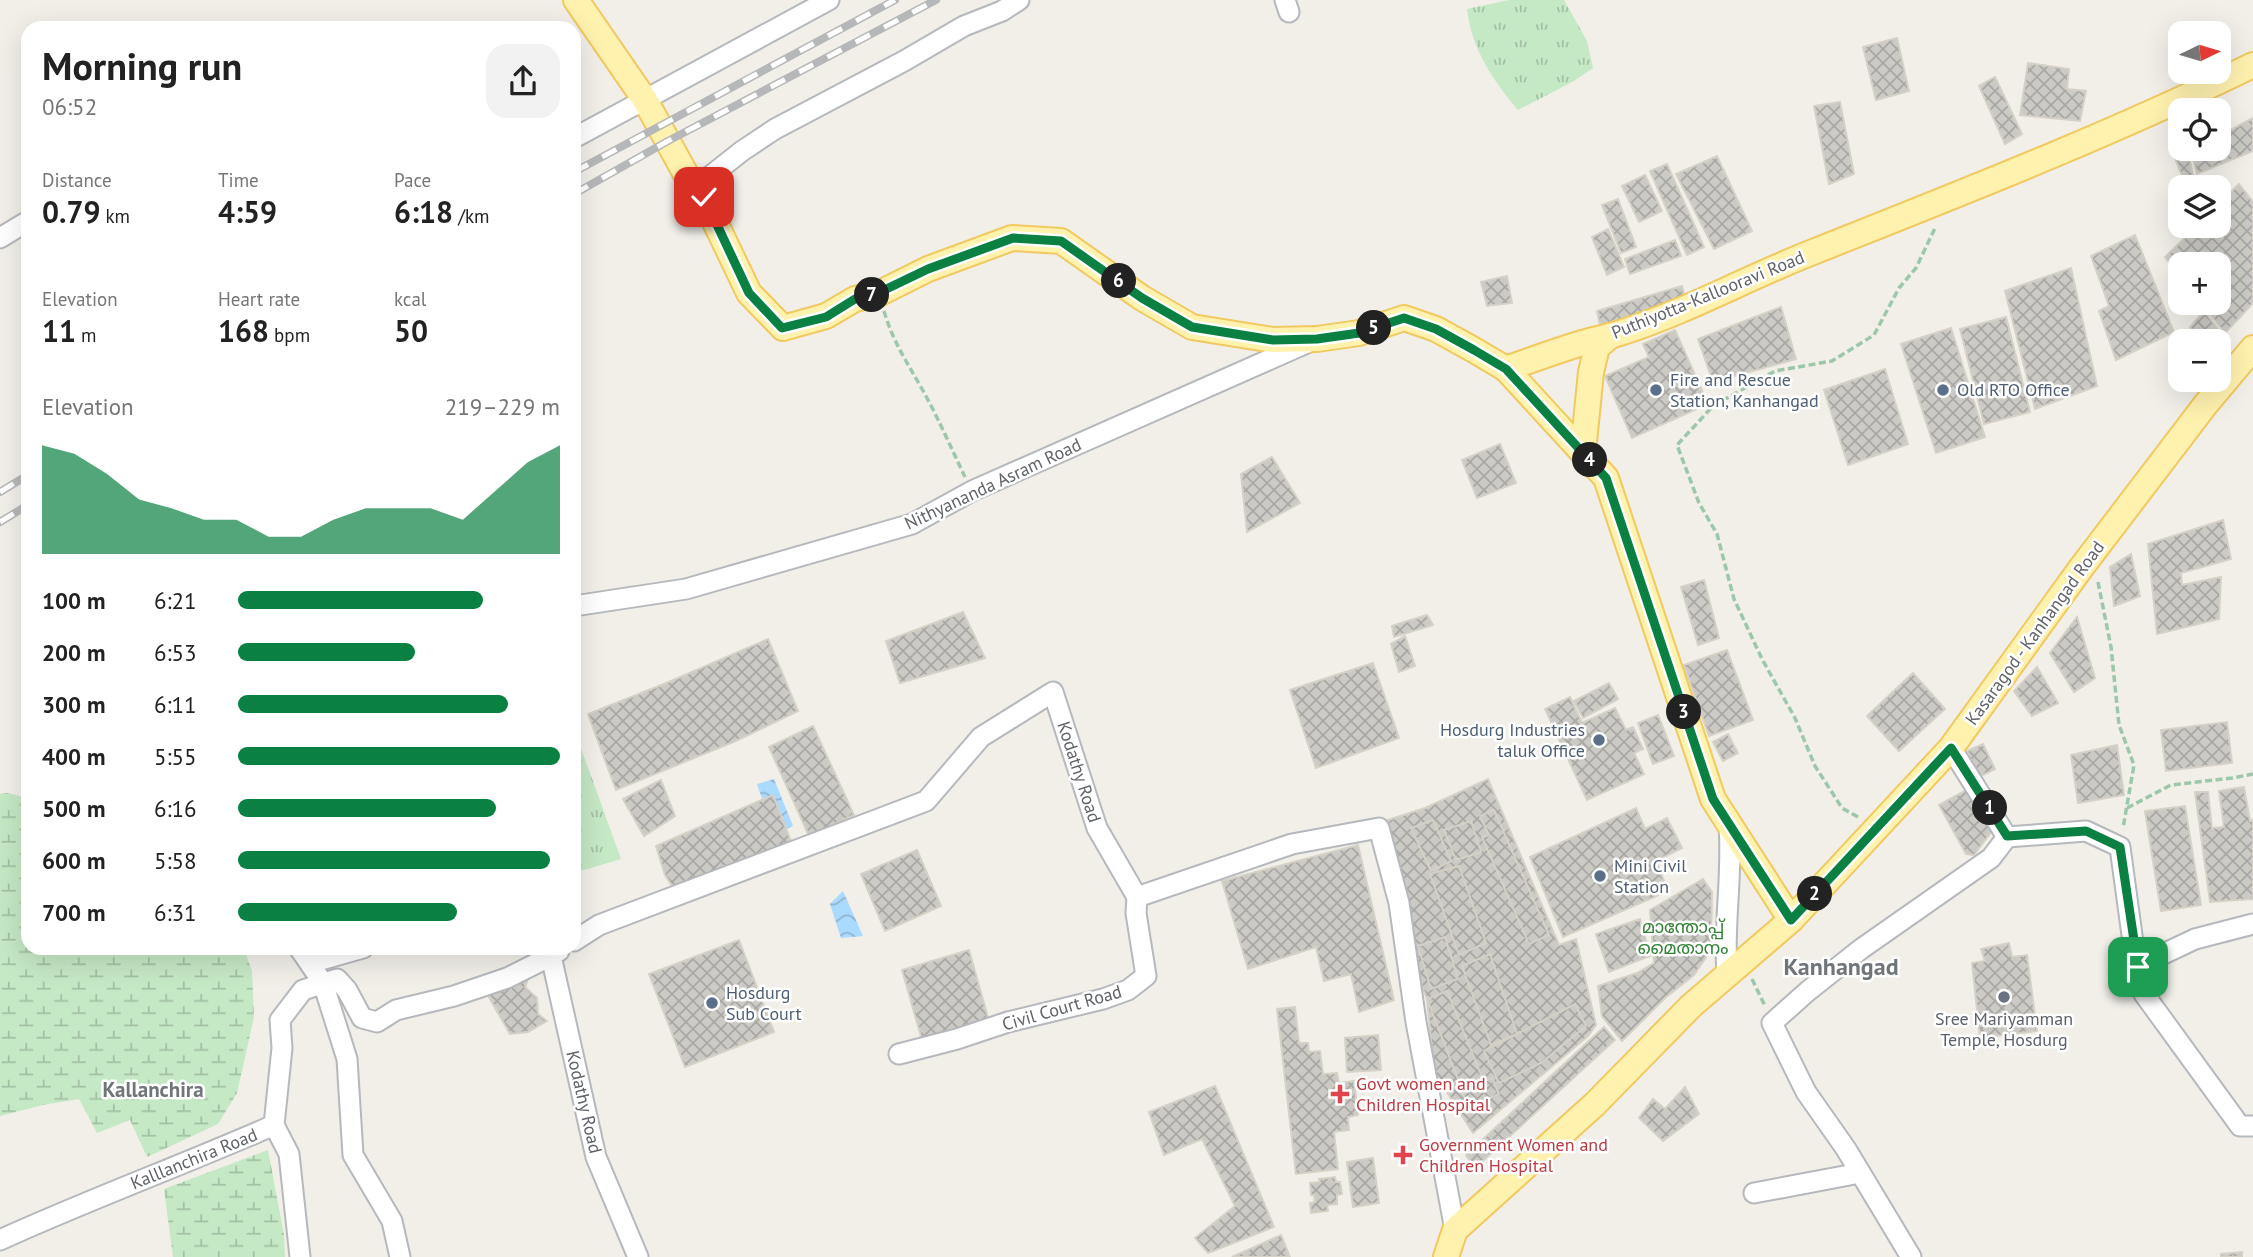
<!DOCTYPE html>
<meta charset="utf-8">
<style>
:root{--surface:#fff;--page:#f2f2f2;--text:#222;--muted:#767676;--accent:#0b8043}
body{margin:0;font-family:"PT Sans","Noto Sans Malayalam",sans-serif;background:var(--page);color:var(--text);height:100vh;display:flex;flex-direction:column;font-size:26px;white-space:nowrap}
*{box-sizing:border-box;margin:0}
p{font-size:23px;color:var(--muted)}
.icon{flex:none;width:38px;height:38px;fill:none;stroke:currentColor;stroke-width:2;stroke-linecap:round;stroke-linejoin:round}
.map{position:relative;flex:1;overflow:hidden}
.drawer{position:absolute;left:21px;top:21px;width:560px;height:934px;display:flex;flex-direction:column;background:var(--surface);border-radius:21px;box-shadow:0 7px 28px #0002}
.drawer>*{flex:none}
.needle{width:46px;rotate:85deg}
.fabs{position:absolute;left:2168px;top:21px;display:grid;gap:14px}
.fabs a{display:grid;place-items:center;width:63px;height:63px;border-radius:14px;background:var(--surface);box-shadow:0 7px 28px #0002;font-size:35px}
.pin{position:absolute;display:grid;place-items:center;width:60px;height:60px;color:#fff;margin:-30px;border-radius:14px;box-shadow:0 4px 10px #0006}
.km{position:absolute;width:35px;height:35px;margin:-18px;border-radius:50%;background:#222;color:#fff;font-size:19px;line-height:35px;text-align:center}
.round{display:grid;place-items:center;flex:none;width:74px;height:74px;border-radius:21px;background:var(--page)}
.overview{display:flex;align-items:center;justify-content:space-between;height:119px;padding:0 21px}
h1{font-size:38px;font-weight:700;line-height:52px}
.stats{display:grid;grid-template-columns:repeat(3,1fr);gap:10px;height:119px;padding:7px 21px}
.stats div{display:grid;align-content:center}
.stats b{font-size:30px;font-weight:700}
.stats small{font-size:19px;font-weight:400}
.stats p{font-size:19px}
.chart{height:196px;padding:14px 21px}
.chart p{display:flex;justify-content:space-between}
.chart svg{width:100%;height:126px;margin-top:7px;fill:var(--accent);opacity:.7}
ul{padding:0 21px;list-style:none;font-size:23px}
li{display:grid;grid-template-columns:112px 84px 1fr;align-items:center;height:52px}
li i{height:18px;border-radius:9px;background:var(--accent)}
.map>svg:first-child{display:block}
.grass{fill:url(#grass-tufts)}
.wetland{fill:url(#wetland-marsh)}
.water{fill:url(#water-waves)}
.building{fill:url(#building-cross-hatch);stroke:#d6d1c6;stroke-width:2}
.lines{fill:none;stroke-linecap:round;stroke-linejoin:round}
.minor-casing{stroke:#b5b8bc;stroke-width:23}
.major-casing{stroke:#f2c960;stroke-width:28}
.path{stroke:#9cc7a9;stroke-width:3.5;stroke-dasharray:7 3.5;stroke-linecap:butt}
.minor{stroke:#fff;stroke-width:19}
.major{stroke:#fff2af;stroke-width:24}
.rail-casing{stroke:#b6b7b8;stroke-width:8}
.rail{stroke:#fff;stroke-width:5;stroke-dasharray:16;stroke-linecap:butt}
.route-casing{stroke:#fff;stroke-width:14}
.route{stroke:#0b8043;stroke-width:9}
.service-dot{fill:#5c6f8a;stroke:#fff;stroke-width:2.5}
.worship-dot{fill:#6b7280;stroke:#fff;stroke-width:2.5}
.health-dot{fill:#e0444e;stroke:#fff;stroke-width:2.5}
.labels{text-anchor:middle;stroke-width:5;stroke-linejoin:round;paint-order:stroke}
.street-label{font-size:18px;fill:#5f6368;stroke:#fff}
.service-label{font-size:18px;fill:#4e5e75;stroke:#fff;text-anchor:start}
.park-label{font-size:18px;fill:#348238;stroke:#fff}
.worship-label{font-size:18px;fill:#5b616d;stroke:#fff}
.health-label{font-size:18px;fill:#be3a42;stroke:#fff;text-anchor:start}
.quarter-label{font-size:21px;font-weight:bold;fill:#70757a;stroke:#fff}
.district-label{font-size:24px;font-weight:bold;fill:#70757a;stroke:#fff}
</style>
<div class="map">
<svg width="2253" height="1257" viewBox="0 0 2253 1257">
<defs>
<pattern id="grass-tufts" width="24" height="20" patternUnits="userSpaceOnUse" patternTransform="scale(1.75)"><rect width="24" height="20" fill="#c5e8c5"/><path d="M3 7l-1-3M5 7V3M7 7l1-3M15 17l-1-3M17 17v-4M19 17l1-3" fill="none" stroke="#a3c0a4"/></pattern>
<pattern id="wetland-marsh" width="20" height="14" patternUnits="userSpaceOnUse" patternTransform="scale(1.75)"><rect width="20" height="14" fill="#c5e8c5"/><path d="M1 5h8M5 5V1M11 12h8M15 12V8" fill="none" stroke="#a3c0a4"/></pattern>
<pattern id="water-waves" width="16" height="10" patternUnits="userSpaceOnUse" patternTransform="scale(1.75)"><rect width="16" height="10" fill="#aadaff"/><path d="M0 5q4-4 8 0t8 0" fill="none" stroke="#8eb4d2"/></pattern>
<pattern id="building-cross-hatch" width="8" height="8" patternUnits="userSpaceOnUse" patternTransform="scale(1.75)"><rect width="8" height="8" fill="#cccac5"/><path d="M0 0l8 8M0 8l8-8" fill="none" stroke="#a9a8a4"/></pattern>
</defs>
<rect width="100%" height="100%" fill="#f1efe8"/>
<!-- grass -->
<g class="grass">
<path d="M1509 0H1564L1587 41 1593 68 1574 81 1518 110C1492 79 1472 50 1467 9Z"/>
<polygon points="574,729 621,859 574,873"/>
</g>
<!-- wetland -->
<g class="wetland">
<polygon points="7,793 28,798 28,948 244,949 252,971 254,1017 237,1093 218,1124 147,1157 130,1120 97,1133 79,1099 43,1105 0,1116 0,794"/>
<polygon points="268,1150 284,1235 285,1257 173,1257 164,1189"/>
</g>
<!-- water -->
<g class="water">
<polygon points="774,779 793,826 774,834 757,784"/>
<polygon points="843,891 863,936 841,938 830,904"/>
</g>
<!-- building -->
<g class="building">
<polygon points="1897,38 1909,91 1876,100 1863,47"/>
<polygon points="2028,63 2069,69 2067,89 2086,91 2080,121 2020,115"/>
<polygon points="1995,77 2022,134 2005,144 1979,86"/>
<polygon points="1840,102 1854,174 1829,184 1814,106"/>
<polygon points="2253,118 2253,151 2197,174 2191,150 2219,149 2219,136"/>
<polygon points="2188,152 2193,175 2183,178 2175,158"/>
<polygon points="1717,156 1752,231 1714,249 1676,174"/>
<polygon points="1667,164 1704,247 1687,255 1650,171"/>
<polygon points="1645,175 1662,211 1639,222 1622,186"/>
<polygon points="2239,184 2253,202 2253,303 2225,333 2201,303 2219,303 2219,264 2180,264 2180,277 2165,257 2197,226 2219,226 2219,204"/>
<polygon points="1618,199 1636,247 1621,253 1602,205"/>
<polygon points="1608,229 1624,267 1607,275 1592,237"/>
<polygon points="2135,235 2174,332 2116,360 2099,311 2109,306 2091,256"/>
<polygon points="1675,240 1681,256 1630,274 1625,259"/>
<polygon points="2071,268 2097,386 2035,409 2005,291"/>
<polygon points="1507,276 1512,303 1487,306 1481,282"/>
<polygon points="1682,286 1685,299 1600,326 1597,311"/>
<polygon points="1781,307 1796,359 1713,382 1698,339"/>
<polygon points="2204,311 2218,329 2206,341 2199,341 2190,327"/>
<polygon points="2006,317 2030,412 1984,424 1960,329"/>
<polygon points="1951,328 1985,437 1936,453 1901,344"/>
<polygon points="1675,330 1708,404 1632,438 1605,376 1649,357 1643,344"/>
<polygon points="1885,369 1908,444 1848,465 1824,390"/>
<polygon points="1500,444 1516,483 1477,498 1462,460"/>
<polygon points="1272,457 1300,503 1247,532 1241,474"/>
<polygon points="2223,520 2231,559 2181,573 2182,585 2221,577 2219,619 2157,634 2148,544"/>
<polygon points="2131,554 2140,596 2114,606 2110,567"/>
<polygon points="1704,580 1719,638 1698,645 1681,587"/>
<polygon points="963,612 985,658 900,683 886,641"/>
<polygon points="1427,615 1433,625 1394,637 1392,626"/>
<polygon points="2077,617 2095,678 2074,692 2050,653"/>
<polygon points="1405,636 1415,666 1399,672 1391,644"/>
<polygon points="768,639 798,711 738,740 616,790 588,714 664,684"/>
<polygon points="1727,650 1753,720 1709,736 1684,665"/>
<polygon points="1373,663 1399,738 1316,768 1290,690"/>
<polygon points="2037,667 2058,703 2032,716 2014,691"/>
<polygon points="1913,673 1945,709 1899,751 1867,716"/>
<polygon points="1609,683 1618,699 1583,718 1574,701"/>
<polygon points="1570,697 1582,723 1615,708 1626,730 1633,727 1643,749 1634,753 1644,774 1587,800 1545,709"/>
<polygon points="1658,715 1674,756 1653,764 1638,723"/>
<polygon points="2227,722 2232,763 2166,771 2161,730"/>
<polygon points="813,726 854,815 809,836 769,747"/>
<polygon points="1728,734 1738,753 1723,761 1713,742"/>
<polygon points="1983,744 1995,769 1979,777 1967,751"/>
<polygon points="2117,745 2124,795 2078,803 2071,755"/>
<polygon points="1488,779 1559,945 1576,939 1596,1025 1588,1036 1473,1133 1434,1072 1427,999 1421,984 1411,923 1388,820 1425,808"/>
<polygon points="661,780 675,816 644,836 623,799"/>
<polygon points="2244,787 2250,821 2253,820 2253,899 2210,902 2195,792 2208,792 2212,828 2224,827 2219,791"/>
<polygon points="1968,789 1992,831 1974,855 1966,854 1939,805"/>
<polygon points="773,795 792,844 676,892 665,875 656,846"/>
<polygon points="2185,806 2201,905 2161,911 2145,811"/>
<polygon points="1636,808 1645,829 1667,818 1682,848 1656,861 1668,891 1563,937 1530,857"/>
<polygon points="1494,810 1549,935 1529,944 1482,837 1489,835 1480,816"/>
<polygon points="1433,820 1451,861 1431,871 1411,828"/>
<polygon points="1471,821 1481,852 1456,860 1444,830"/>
<polygon points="1358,845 1394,1000 1359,1012 1351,974 1324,981 1316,947 1248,969 1222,881"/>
<polygon points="917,850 941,906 885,931 861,874"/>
<polygon points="1459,866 1486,943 1459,955 1430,874"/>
<polygon points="1703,879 1712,892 1711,950 1694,975 1665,998 1622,1041 1602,1016 1598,986 1637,973 1654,963 1650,910"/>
<polygon points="1640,919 1650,956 1609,972 1596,934"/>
<polygon points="1445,937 1458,979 1431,989 1418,946"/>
<polygon points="739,940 774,1032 685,1067 649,974"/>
<polygon points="2009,943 2012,957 2027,955 2037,1031 1980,1038 1972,963 1985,961 1981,949"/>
<polygon points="969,950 989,1021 922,1040 902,970"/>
<polygon points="1490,954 1517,1034 1491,1045 1462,966"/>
<polygon points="529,976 525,987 537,998 538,1014 547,1021 528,1032 510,1034 486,992"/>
<polygon points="1447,991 1482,1077 1461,1087 1427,999"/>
<polygon points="1575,1004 1586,1026 1541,1063 1499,1083 1484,1051"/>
<polygon points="1295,1007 1299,1043 1308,1043 1309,1052 1320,1051 1323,1074 1337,1073 1339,1083 1354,1081 1358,1115 1348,1117 1349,1130 1334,1132 1338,1169 1296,1174 1277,1009"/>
<polygon points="1604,1027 1615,1040 1475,1168 1466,1155"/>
<polygon points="1378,1035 1381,1070 1347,1072 1345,1038"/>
<polygon points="1492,1078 1499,1094 1468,1108 1462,1090"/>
<polygon points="1215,1086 1274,1227 1208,1253 1195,1238 1235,1206 1202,1139 1164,1155 1149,1112"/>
<polygon points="1685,1087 1699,1114 1663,1141 1639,1118 1653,1099 1665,1109"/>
<polygon points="1373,1158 1379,1203 1353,1207 1347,1162"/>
<polygon points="1335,1177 1336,1182 1340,1182 1342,1194 1337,1195 1337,1204 1327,1205 1328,1211 1311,1213 1310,1203 1315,1202 1314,1195 1311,1195 1310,1183 1320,1182 1319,1179"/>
<polygon points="1281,1235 1290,1257 1232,1257"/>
<polygon points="2242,1252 2242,1257 2221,1257 2221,1254"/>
</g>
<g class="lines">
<!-- minor casing -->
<g class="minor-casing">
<g id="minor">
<polyline points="1285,0 1289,12"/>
<polyline points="574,138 829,0"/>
<polyline points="694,189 742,151 775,129 904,61 964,26 1002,11 1019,0"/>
<polyline points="0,238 28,221"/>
<polyline points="574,606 686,589 912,524 972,491 1309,342"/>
<polyline points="1951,748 2007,837 2086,831 2120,847 2134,950 2144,994 2240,1126 2253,1126"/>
<polyline points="574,941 599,925 926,801 981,737 1053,692 1097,828 1137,897 1292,844 1379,828 1399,903 1416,1022 1455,1230"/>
<polyline points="299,948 323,983 347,1059 353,1155 392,1221 400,1257"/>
<polyline points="559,951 551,956 596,1157 638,1257"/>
<polyline points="310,963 363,948"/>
<polyline points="2138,966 2195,939 2253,924"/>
<path d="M1727 975C1723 924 1733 876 1729 826"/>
<polyline points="899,1054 957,1039 1008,1022 1103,999 1128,990 1146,976 1136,913 1137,897"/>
<polyline points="274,1125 289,1154 300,1257"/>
<polyline points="1754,1193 1860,1173"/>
<path d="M0 1240C90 1199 183 1165 274 1125L282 1048 280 1020 303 990 337 979 347 990 362 1018 377 1022 396 1010 454 996 507 978 551 956"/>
<polyline points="1911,1257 1846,1149 1806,1092 1772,1023 1808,991 1861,949 1991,858 2007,837"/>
</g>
</g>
<!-- major casing -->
<g class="major-casing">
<g id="major">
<polyline points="576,0 645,100 694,189 703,197 749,293 783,328 826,316 855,299 878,294 928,269 1012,238 1061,241 1142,298 1192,327 1273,340 1317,339 1359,333 1404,318 1436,329 1474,350 1506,369 1606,478 1713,799 1791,920"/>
<path d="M1506 369C1531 360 1556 351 1582 343 1595 339 1609 337 1623 332 1688 311 1749 277 1813 252 1961 193 2110 135 2253 65"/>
<polyline points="1583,452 1591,372 1597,347 1610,336"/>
<polyline points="1446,1257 1455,1230 1595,1104 1691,1006 1791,920 1951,748 2081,568 2206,404 2253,348"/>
</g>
</g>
<!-- path -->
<g class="path">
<path d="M884 311C893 342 907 362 922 389 938 417 951 448 965 477"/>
<polyline points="2098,582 2111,647 2119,725 2134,765 2123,828"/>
<polyline points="2127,808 2171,785 2232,778 2253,774"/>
<polyline points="1858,817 1842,808 1815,766 1795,718 1762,659 1734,599 1717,534 1699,503 1677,445 1713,406 1750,385 1775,371 1832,361 1874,335 1899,288 1916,268 1936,226"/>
<polyline points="1752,979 1765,1006"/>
</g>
<!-- minor -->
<use href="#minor" class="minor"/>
<!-- major -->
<use href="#major" class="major"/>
<!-- rail casing -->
<g class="rail-casing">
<g id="rail">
<polyline points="574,172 895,0"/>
<polyline points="574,194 668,141 936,0"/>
<polyline points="0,492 28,475"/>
<polyline points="0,522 28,505"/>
</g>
</g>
<!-- rail -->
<use href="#rail" class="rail"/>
</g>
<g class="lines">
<!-- route casing -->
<g class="route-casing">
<polyline id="route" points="704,197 749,293 782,328 826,317 855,299 878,293 928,269 1013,238 1061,241 1142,298 1192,327 1273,340 1317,339 1359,333 1404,318 1436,329 1474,350 1506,369 1606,478 1713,799 1791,920 1951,748 2007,836 2086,831 2120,847 2138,967"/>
</g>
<!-- route -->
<use href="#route" class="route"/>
</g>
<!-- markers -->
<g class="service-dot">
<circle cx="1656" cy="390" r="7"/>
<circle cx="1943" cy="390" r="7"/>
<circle cx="1599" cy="740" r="7"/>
<circle cx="1600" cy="876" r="7"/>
<circle cx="712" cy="1003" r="7"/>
</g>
<circle class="worship-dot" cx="2004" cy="997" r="7"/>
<g class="health-dot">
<path d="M1336.5 1083.5h7v7h7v7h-7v7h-7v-7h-7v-7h7z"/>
<path d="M1399.5 1144.5h7v7h7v7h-7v7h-7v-7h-7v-7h7z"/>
</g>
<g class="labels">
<!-- street labels -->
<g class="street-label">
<text transform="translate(1708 295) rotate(-22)" y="6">Puthiyotta-Kallooravi Road</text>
<text transform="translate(993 484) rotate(-25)" y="6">Nithyananda Asram Road</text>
<text transform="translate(2035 633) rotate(-54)" y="6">Kasaragod - Kanhangad Road</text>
<text transform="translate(1079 772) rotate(72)" y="6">Kodathy Road</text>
<text transform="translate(1062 1008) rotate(-16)" y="6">Civil Court Road</text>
<text transform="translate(584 1102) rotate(77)" y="6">Kodathy Road</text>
<text transform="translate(194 1159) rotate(-22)" y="6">Kalllanchira Road</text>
</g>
<!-- service labels -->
<g class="service-label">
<text x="1670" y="386">Fire and Rescue<tspan x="1670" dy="21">Station, Kanhangad</tspan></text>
<text x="1957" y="396">Old RTO Office</text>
<text x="1585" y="736" text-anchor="end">Hosdurg Industries<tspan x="1585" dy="21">taluk Office</tspan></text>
<text x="1614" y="872">Mini Civil<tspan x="1614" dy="21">Station</tspan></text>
<text x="726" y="999">Hosdurg<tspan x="726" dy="21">Sub Court</tspan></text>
</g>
<!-- park labels -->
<g class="park-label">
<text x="1683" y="933">മാന്തോപ്പ്<tspan x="1683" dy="21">മൈതാനം</tspan></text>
</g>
<!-- worship labels -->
<g class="worship-label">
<text x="2004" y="1025">Sree Mariyamman<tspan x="2004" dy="21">Temple, Hosdurg</tspan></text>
</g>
<!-- health labels -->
<g class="health-label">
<text x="1356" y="1090">Govt women and<tspan x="1356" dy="21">Children Hospital</tspan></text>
<text x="1419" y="1151">Government Women and<tspan x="1419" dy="21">Children Hospital</tspan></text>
</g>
<!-- quarter labels -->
<g class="quarter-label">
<text x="153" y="1097">Kallanchira</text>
</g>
<!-- district labels -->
<g class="district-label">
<text x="1841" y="975">Kanhangad</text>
</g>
</g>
</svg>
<div class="fabs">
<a><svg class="needle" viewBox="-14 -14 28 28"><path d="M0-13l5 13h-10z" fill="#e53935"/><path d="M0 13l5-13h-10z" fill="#767676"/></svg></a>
<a><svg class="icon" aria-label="locate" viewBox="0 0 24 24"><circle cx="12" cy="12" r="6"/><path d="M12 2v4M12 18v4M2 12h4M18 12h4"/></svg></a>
<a><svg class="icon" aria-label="layers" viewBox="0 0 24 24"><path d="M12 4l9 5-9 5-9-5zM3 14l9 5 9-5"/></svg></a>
<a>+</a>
<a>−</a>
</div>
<div class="pin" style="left:2138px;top:967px;background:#1e9e55"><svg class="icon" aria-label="arrive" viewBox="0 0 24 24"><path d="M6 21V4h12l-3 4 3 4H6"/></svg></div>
<div class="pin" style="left:704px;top:197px;background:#d93025"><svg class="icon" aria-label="check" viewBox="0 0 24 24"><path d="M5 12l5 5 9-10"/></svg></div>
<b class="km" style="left:1990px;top:808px">1</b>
<b class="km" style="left:1815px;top:894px">2</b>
<b class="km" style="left:1684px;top:712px">3</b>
<b class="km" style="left:1590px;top:460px">4</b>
<b class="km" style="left:1374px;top:328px">5</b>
<b class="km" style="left:1119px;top:281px">6</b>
<b class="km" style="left:872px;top:295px">7</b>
<section class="drawer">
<div class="overview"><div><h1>Morning run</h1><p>06:52</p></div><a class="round"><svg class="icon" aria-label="share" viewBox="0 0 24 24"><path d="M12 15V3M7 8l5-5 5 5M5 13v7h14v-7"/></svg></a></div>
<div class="stats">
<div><p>Distance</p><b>0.79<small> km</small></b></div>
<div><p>Time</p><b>4:59</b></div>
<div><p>Pace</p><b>6:18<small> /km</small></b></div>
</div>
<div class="stats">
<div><p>Elevation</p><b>11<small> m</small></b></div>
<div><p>Heart rate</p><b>168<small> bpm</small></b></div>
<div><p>kcal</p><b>50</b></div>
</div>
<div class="chart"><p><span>Elevation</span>219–229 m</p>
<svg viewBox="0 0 160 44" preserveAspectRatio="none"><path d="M0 44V6L10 9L20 16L30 25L40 28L50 32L60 32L70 38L80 38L90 32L100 28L110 28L120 28L130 32L140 22L150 12L160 6V44z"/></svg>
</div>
<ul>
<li><b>100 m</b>6:21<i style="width:76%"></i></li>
<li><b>200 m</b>6:53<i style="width:55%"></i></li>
<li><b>300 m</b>6:11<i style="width:84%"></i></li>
<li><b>400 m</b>5:55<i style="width:100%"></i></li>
<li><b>500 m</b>6:16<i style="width:80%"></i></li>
<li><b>600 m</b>5:58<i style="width:97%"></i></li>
<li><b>700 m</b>6:31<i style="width:68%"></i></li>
</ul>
</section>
</div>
